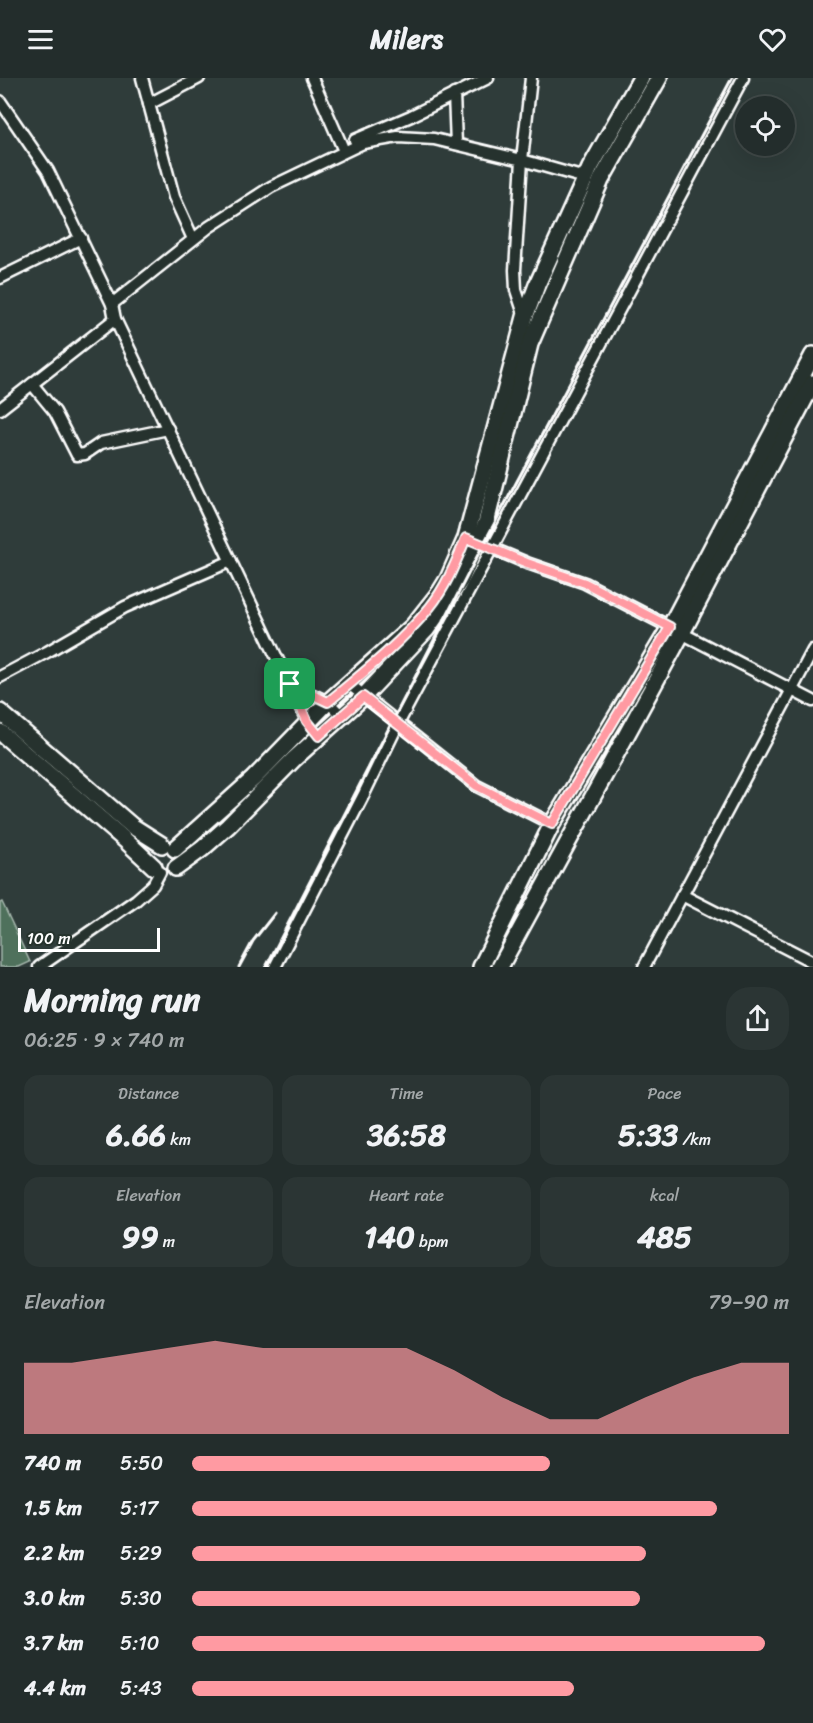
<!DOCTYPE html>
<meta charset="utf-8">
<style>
:root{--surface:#232d2c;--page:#2b3534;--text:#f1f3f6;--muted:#a3a8a9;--line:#404948;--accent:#ff9aa2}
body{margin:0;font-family:Sriracha,sans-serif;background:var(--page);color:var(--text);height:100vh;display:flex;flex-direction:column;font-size:22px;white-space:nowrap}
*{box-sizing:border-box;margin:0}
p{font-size:20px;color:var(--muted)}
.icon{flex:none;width:33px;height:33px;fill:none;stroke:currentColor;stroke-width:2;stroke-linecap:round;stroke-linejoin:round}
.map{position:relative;height:889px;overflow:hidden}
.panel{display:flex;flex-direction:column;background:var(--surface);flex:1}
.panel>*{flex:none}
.fabs{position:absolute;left:735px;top:18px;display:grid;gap:12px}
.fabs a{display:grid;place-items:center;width:60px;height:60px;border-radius:50%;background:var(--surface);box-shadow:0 6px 24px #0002,0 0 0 2px var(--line);font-size:30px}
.scale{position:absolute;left:18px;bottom:15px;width:142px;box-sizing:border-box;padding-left:6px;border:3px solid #fff;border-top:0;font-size:16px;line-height:21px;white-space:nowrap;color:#fff;-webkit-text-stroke:4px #26332d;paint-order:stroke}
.pin{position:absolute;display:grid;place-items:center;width:51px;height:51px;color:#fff;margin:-26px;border-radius:12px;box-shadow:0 3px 9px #0006}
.round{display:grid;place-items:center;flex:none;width:63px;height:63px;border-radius:24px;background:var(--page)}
.headline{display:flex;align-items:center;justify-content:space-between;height:102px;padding:0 24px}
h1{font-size:33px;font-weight:700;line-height:45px}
.metrics{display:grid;grid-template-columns:repeat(3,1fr);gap:9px;height:102px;padding:6px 24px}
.metrics div{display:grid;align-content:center;border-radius:15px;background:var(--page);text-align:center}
.metrics b{font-size:30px;font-weight:700}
.metrics small{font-size:16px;font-weight:400}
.metrics p{font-size:16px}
.chart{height:168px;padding:12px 24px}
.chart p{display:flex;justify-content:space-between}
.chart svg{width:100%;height:108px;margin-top:6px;fill:var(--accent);opacity:.7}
ul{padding:0 24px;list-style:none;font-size:20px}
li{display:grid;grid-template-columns:96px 72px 1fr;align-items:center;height:45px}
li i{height:15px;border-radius:8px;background:var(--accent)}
header{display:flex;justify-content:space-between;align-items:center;height:78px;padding:0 24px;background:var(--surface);font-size:27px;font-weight:700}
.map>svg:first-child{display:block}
.green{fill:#4f715c;stroke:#a7b8ae;stroke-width:1.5}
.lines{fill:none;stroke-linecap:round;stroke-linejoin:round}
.street-casing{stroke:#fff;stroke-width:15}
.secondary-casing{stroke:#fff;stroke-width:20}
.street{stroke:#26332d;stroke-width:10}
.secondary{stroke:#26332d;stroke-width:15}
.rail{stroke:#fff;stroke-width:3}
.route-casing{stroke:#fff;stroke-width:12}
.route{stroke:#ff9aa2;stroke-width:8}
</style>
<header><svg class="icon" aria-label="menu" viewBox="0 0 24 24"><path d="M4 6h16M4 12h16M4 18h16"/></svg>Milers<svg class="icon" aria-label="heart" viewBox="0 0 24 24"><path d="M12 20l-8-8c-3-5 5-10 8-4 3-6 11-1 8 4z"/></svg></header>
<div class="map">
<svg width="813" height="889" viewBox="0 0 813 889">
<rect width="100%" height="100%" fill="#2f3c3a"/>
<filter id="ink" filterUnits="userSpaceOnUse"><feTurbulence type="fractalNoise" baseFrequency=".0167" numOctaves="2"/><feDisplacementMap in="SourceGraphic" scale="12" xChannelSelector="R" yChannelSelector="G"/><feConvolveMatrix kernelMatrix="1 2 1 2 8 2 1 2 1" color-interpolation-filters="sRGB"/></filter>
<g filter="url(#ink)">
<!-- green -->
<polygon class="green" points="2,824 30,884 19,889 0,889 0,825"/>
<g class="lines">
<!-- street casing -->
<g class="street-casing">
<g id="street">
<polyline points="142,0 174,119 193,161"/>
<polyline points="312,0 344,73"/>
<polyline points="454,16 456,66"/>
<polyline points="0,23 48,93 112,226 115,241 307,643 319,658"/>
<polyline points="149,26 199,0"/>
<polyline points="355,62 411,38 488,0"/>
<polyline points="0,200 81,160"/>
<polyline points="112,226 209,149 271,109 363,65 398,59 434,61 522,82 585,100"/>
<polyline points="525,239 516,212 515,192 522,82 531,0"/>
<polyline points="32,306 55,334 77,377 85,376 101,365 168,351"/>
<polyline points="0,331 115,241"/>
<polyline points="472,462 527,485 585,505 813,623"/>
<polyline points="0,599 47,574 125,529 231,483"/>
<polyline points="290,606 328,624 341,637"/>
<polyline points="349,606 477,708 552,746"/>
<polyline points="682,817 813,884"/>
<polyline points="39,889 136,822 153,807 160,794"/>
<polyline points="275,889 364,716 398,646 743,0"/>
<polyline points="644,889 813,572"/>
</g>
</g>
<!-- secondary casing -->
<g class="secondary-casing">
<g id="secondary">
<polyline points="0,634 132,748 162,767"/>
<polyline points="0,654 125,762 154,789"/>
<polyline points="175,771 253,701 328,624 413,548 440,514 448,501 466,460 525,239 537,207 590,90 641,0"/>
<polyline points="176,790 202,771 228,748 294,681 363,619 427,551 461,502 486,445 530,266 601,102 659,0"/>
<polyline points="481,889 552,746 670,549 813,277"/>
<polyline points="500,889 682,555 813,305"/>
</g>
</g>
<!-- street -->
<use href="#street" class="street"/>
<!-- secondary -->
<use href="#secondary" class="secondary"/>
<!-- rail -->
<g class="rail">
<polyline points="239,889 253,863 275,835"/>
<polyline points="266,889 483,467 732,0"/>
</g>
</g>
</g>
<g class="lines" filter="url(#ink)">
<!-- route casing -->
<g class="route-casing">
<path id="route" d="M466 460 527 485 585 505 670 549 552 746 477 708 363 619 319 658 307 643 290 606 328 624C363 595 401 565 430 529 446 509 456 484 466 460Z"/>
</g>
<!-- route -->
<use href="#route" class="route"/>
</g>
</svg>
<div class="fabs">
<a><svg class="icon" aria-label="locate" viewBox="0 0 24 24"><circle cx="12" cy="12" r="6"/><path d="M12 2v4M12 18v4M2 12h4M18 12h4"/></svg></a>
</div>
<div class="scale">100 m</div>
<div class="pin" style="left:290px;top:606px;background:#1e9e55"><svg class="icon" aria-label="arrive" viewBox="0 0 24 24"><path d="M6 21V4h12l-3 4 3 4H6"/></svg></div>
</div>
<section class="panel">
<div class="headline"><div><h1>Morning run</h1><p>06:25 · 9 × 740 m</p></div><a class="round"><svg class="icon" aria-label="share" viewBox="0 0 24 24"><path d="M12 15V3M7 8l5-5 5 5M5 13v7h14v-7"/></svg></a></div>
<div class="metrics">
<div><p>Distance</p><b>6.66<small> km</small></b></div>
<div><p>Time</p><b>36:58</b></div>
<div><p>Pace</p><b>5:33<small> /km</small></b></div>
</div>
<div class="metrics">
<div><p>Elevation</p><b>99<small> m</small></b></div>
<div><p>Heart rate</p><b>140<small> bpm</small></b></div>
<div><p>kcal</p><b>485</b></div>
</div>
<div class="chart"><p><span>Elevation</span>79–90 m</p>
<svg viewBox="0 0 160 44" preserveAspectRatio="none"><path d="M0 44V15L10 15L20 12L30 9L40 6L50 9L60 9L70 9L80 9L90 18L100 29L110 38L120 38L130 29L140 21L150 15L160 15V44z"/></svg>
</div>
<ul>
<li><b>740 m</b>5:50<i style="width:60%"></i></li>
<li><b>1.5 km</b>5:17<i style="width:88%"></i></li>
<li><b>2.2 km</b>5:29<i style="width:76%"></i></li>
<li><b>3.0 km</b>5:30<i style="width:75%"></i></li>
<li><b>3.7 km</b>5:10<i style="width:96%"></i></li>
<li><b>4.4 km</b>5:43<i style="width:64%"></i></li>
</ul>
</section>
